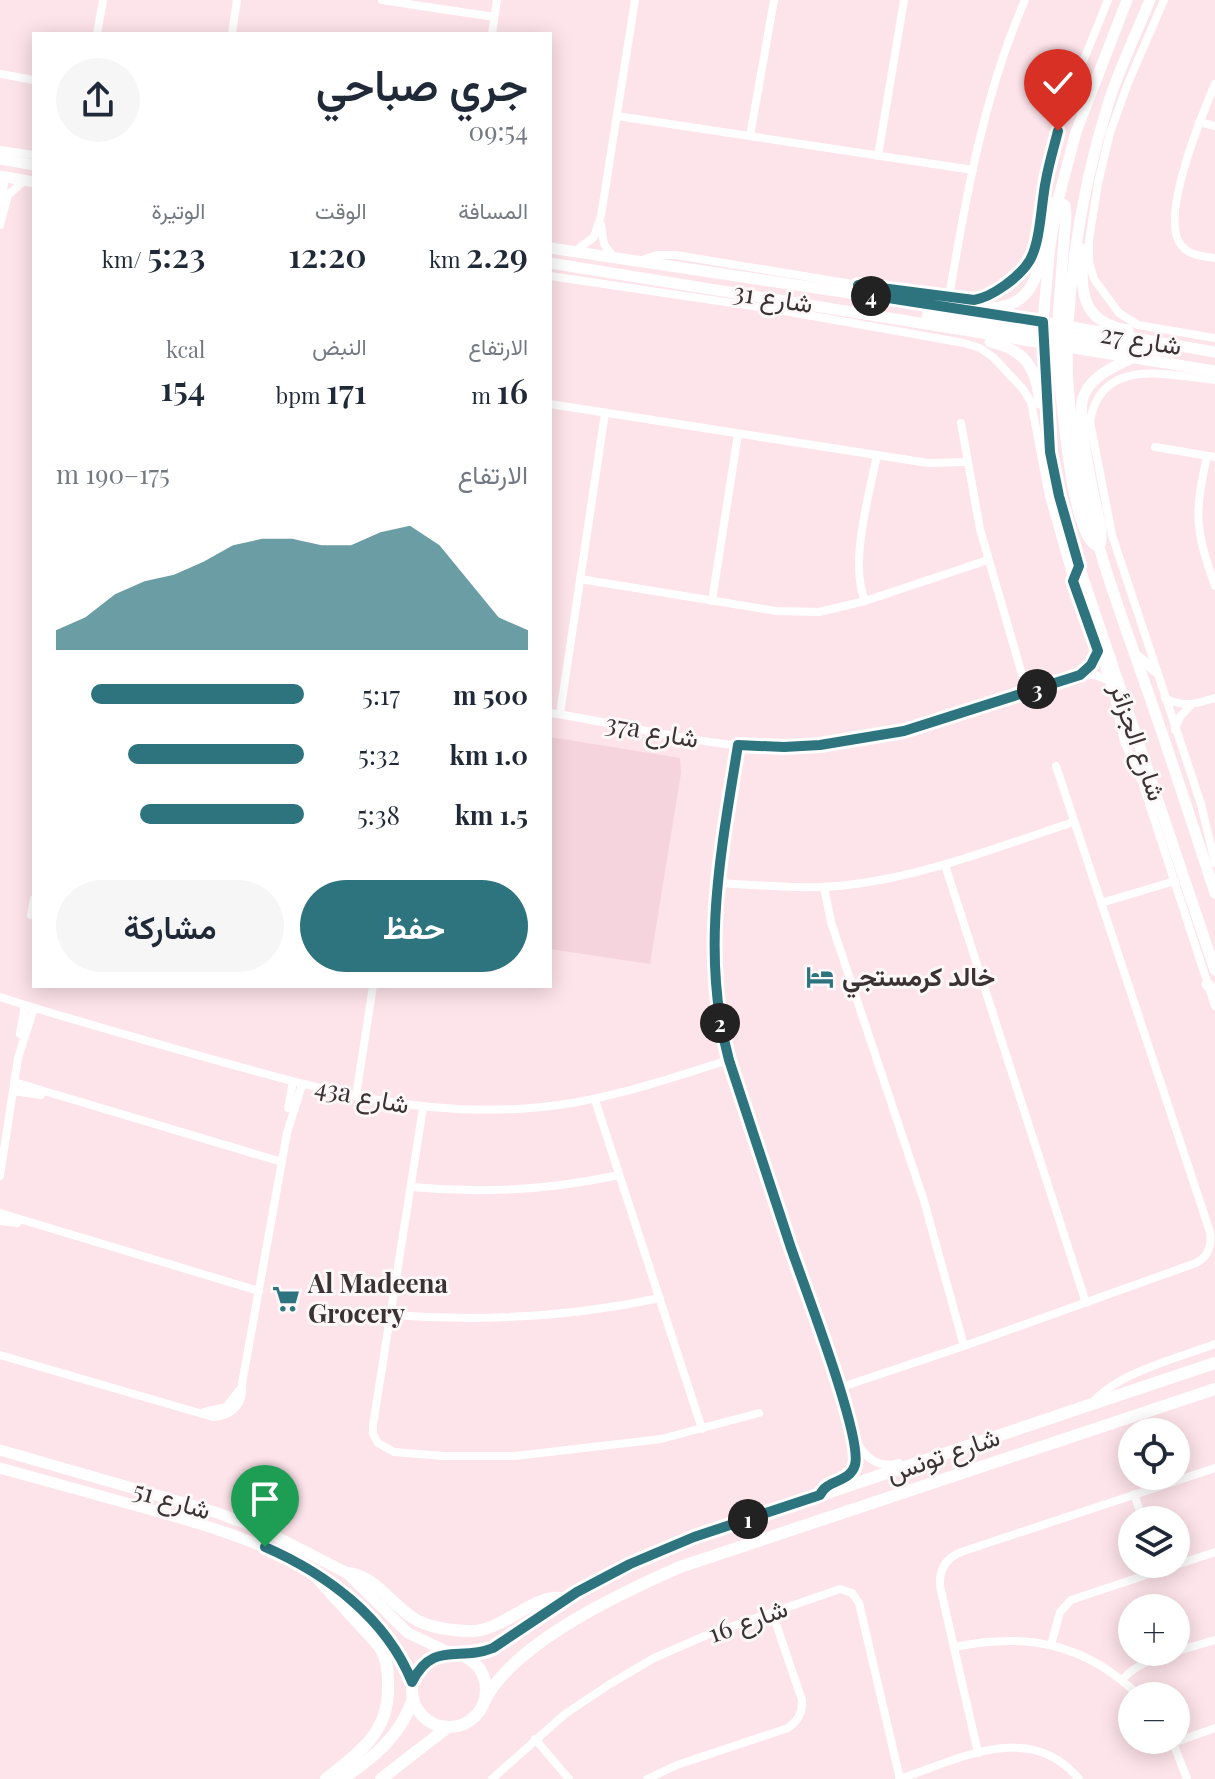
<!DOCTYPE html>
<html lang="ar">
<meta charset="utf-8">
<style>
:root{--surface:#fff;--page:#f6f6f7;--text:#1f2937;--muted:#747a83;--accent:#2d747f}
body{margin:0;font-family:"Playfair Display",Vazirmatn,serif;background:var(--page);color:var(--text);direction:rtl;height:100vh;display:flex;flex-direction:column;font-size:30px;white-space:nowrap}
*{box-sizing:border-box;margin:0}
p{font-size:26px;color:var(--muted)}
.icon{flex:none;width:44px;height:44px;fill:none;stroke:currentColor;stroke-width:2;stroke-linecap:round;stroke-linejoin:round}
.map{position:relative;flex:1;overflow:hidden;direction:ltr}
.side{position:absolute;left:32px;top:32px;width:520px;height:956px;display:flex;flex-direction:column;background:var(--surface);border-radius:0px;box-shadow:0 4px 20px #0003;direction:rtl}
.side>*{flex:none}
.tools{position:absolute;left:1118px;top:1418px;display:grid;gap:16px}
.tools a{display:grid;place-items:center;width:72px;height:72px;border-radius:50%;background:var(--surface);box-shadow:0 4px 20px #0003;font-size:40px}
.pin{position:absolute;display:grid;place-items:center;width:68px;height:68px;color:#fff;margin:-82px -34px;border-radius:50% 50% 50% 0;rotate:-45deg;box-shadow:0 0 8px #0007}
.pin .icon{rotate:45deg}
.km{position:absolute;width:40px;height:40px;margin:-20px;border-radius:50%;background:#222;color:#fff;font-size:22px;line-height:40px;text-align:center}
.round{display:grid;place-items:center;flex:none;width:84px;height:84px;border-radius:42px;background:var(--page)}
.summary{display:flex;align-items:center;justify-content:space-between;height:136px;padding:0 24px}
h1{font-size:44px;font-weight:600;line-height:60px}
.figures{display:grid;grid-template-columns:repeat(3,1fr);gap:12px;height:136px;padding:8px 24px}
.figures div{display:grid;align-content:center}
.figures b{font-size:34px;font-weight:600}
.figures small{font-size:22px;font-weight:400}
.figures p{font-size:22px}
.chart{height:224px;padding:16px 24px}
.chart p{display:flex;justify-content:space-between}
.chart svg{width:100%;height:144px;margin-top:8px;fill:var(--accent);opacity:.7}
.button{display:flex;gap:16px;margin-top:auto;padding:16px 24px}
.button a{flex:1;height:92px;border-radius:48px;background:var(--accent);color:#fff;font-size:32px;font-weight:600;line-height:92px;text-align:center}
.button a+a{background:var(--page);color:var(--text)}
ul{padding:0 24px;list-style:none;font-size:26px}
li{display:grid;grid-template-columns:128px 96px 1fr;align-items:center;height:60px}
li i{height:20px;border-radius:10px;background:var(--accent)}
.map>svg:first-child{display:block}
.built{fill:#f6d4de}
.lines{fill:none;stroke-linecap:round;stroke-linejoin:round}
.street{stroke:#fff;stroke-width:8}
.secondary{stroke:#fff;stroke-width:11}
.primary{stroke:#fff;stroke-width:12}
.route-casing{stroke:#fff;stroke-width:16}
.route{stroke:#2d747f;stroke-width:10}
.labels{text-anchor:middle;stroke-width:6;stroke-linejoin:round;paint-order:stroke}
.street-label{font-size:26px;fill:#3b3234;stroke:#fcf7f8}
.poi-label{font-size:26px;font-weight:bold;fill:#3b3234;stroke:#fcf7f8;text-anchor:start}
</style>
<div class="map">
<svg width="1215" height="1779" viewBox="0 0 1215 1779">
<rect width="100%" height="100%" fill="#fde3ea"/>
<!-- built -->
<polygon class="built" points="550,737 680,758 681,773 650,964 550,949"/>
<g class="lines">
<!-- street -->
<g class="street">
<polyline points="382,0 494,17"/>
<polyline points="1164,0 1128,83 1110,133 1098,183 1089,240 1089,262 1094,279 1119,313 1138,325 1215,338"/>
<polyline points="97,34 103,0"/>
<polyline points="232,34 237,0"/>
<polyline points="492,34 497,0"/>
<polyline points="0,74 34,80"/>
<path d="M1215 84C1202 115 1159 217 1181 245 1189 256 1203 256 1215 258"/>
<polyline points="617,116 973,170"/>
<polyline points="1199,122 1215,126"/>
<polyline points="750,136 774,0"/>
<polyline points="0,150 34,155"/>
<polyline points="878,156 904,0"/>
<polyline points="1,204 5,177"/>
<polyline points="0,225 8,195 25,180"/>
<polyline points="601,225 604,244 615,259"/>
<polyline points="574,252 594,237 601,216 635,0"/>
<polyline points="642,260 657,255 676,255 858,285 963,299 974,300 988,295 1016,275 1031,259 1046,178 1065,106 1108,0"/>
<polyline points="550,276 779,310 964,343 980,348 993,357 1023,389 1031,402 1049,496 1073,581 1112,689 1124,741 1142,782 1215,1006"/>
<path d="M949 297C966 196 984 94 1025 0"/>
<path d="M1215 380C1168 375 1100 356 1090 422L1112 535 1201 804 1215 863"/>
<polyline points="550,404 928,463 966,462"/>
<polyline points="961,423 980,529 1027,692"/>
<polyline points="1155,447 1215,457"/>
<path d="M1207 456C1194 516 1195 528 1215 586"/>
<polyline points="580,579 776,611 819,612 865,601 988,560"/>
<polyline points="712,601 738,434"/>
<path d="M865 601C849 563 869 496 877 455"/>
<polyline points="1081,674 1091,665 1098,651"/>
<path d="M1165 698C1184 708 1195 704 1215 698"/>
<path d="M550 713C618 723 686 742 755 747 867 755 976 710 1080 675H1095L1108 680"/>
<polyline points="560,714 605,413"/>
<polyline points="1175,730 1179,718 1190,706"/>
<path d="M738 745C724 833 703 927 719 1017 726 1059 742 1099 755 1139 777 1207 800 1274 823 1341 832 1367 861 1440 855 1464 850 1483 828 1479 820 1494"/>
<polyline points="945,865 1086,1303"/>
<path d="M718 883C762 885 805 890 848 885 926 876 1000 846 1074 822"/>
<polyline points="824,887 831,922 924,1201 964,1346"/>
<polyline points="1101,903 1175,881"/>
<polyline points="31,915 34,899"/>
<path d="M0 997C65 1018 131 1036 197 1055 312 1087 421 1120 542 1107 606 1101 667 1079 729 1060"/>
<polyline points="20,1034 25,1005"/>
<polyline points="14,1082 282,1162"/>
<polyline points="13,1091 41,1095"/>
<polyline points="356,1096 373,986"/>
<polyline points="595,1100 702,1429"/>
<polyline points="288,1108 293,1082"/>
<polyline points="423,1108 373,1425 373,1434 378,1443 394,1452 444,1456 515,1456 661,1439 759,1413"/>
<polyline points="0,1176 18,1058 34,1008"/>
<path d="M412 1187C483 1194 550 1190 619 1175"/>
<polyline points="0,1213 259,1291"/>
<polyline points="0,1221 17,1223"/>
<path d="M392 1315C484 1322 571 1317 660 1298"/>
<path d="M0 1355 213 1417C232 1416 244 1404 242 1384L287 1133 302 1085"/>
<path d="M839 1388 964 1346 1196 1263C1208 1257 1212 1246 1210 1232L1056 766"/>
<path d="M1094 1401C1120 1372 1178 1358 1215 1344"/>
<polyline points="204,1412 226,1407 241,1388"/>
<path d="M856 1441C866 1459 879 1469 899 1463"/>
<polyline points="1134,1494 1143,1520"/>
<polyline points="1051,1645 1060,1612 1071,1600 1215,1552"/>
<path d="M954 1647C1025 1632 1086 1643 1139 1696"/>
<path d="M1122 1680C1140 1657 1187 1649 1215 1640"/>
<polyline points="535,1739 569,1779"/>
<polyline points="1172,1740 1187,1779"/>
<polyline points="1173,1743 1215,1728"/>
<path d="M978 1753 940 1586C939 1570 946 1558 961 1552L1215 1468"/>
<polyline points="492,1779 565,1714 610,1684 654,1658 707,1635 840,1589 852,1593 859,1603 900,1779"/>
<path d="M647 1779 677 1765 788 1728C798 1721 803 1712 802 1700L772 1612"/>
<path d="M899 1779C958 1760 1030 1719 1079 1779"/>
</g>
<!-- secondary -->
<g class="secondary">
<polyline points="1127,0 1076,132 1058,200 1050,245 1043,322 1050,452 1059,496 1079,566 1215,970"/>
<path d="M1150 0C1136 34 1120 67 1109 101 1086 174 1072 251 1068 327 1060 454 1107 575 1148 692 1171 758 1193 826 1215 893"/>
<polyline points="0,159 34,165"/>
<polyline points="0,176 34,182"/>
<polyline points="0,204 1,205"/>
<polyline points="550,248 1043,322 1215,352"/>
<path d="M1083 249C1081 290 1079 322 1128 330"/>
<polyline points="550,263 1215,371"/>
<path d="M985 308C1043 311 1041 254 1048 212L1051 204 1058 200 1065 206 1066 215 1057 331"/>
<polyline points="927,316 1048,334"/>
<path d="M1043 322 1050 328 1055 338C1061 372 1068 534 1097 546L1101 542V528C1095 502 1076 421 1083 398 1090 377 1111 368 1130 359"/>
<polyline points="1062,337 1172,352"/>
<path d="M990 342C1026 350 1036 368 1040 403"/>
<polyline points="1073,581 1079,566"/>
<polyline points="1135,655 1156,671"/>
<polyline points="1207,984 1215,991"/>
<polyline points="0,1450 212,1511 263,1530 347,1573 408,1633 450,1653"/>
<path d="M0 1468C47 1481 94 1494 141 1507 246 1536 367 1571 412 1682"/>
</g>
<!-- primary -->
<g class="primary">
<path d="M308 1568 379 1646C388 1660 388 1673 388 1689 388 1734 358 1753 326 1779"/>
<path d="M347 1573C373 1574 392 1605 413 1618 429 1628 449 1630 467 1631 503 1634 535 1590 565 1599"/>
<circle cx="449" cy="1690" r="37"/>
<polyline points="459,1654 481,1652 493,1648 602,1577 672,1545 1215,1363"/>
<path d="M485 1700C515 1642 621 1593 680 1567L1215 1389"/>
<path d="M342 1779C374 1757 400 1737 413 1699"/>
<polyline points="381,1779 448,1727"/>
</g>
</g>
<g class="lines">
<!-- route casing -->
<g class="route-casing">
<path id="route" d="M265 1547C327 1574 386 1618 412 1682 433 1640 459 1662 493 1648L577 1592 630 1564 694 1537 820 1495C827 1479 850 1483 855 1465 863 1437 802 1281 790 1245 769 1183 749 1121 729 1060 700 954 721 851 738 745L784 747 820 745 904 731 1080 675 1091 665 1098 651 1073 581 1079 566 1059 496 1050 452 1043 322 869 295 858 285 974 300C992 297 1020 277 1030 260 1041 240 1041 203 1046 180 1049 163 1054 147 1058 131"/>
</g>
<!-- route -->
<use href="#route" class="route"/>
</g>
<!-- icons -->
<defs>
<g id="hotel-bare" transform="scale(2.16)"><path d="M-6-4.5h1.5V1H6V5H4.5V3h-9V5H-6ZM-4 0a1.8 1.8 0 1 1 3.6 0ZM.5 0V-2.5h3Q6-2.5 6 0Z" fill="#2d747f" stroke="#fcf7f8" stroke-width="2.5" paint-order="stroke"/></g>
<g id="supermarket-bare" transform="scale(2.16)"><path d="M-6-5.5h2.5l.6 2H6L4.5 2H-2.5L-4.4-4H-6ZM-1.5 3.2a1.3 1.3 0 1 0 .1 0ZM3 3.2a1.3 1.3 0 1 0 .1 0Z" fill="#2d747f" stroke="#fcf7f8" stroke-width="2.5" paint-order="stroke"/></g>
</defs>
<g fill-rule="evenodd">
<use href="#hotel-bare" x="820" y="977"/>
<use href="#supermarket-bare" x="286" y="1299"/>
</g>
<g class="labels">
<!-- street labels -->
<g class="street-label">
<text transform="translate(773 298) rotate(9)" y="9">شارع 31</text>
<text transform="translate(1141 340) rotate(9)" y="9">شارع 27</text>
<text transform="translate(652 731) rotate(10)" y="9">37a شارع</text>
<text transform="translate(1138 742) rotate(71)" y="9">شارع الجزائر</text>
<text transform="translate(362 1096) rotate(11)" y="9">43a شارع</text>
<text transform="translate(943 1455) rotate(-19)" y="9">شارع تونس</text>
<text transform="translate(172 1500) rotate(16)" y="9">شارع 51</text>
<text transform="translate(748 1621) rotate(-20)" y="9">شارع 16</text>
</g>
<!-- poi labels -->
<g class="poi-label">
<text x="842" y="986">خالد كرمستجي</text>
<text x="308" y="1293">Al Madeena<tspan x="308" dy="30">Grocery</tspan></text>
</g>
</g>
</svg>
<div class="tools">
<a><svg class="icon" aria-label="locate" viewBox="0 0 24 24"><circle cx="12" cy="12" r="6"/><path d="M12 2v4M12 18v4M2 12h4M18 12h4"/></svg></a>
<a><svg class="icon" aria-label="layers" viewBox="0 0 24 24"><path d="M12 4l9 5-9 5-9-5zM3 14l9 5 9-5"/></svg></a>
<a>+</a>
<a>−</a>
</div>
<div class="pin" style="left:265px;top:1547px;background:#1e9e55"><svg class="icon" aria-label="arrive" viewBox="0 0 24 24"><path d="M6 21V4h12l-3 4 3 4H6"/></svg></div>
<div class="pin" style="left:1058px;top:131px;background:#d93025"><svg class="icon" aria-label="check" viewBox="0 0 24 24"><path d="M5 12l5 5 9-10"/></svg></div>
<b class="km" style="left:748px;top:1519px">1</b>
<b class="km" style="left:720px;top:1023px">2</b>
<b class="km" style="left:1037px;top:689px">3</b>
<b class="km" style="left:871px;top:296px">4</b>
<section class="side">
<div class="summary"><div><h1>جري صباحي</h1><p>09:54</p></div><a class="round"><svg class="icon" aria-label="share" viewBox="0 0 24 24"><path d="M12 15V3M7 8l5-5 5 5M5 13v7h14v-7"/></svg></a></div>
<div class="figures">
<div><p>المسافة</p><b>2.29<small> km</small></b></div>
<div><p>الوقت</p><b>12:20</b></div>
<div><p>الوتيرة</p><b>5:23<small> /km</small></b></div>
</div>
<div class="figures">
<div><p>الارتفاع</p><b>16<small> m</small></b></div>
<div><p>النبض</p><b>171<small> bpm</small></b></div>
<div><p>kcal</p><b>154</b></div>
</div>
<div class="chart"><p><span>الارتفاع</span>175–190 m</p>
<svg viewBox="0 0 160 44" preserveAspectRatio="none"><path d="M0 44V38L10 34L20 27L30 23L40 21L50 17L60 12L70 10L80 10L90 12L100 12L110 8L120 6L130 12L140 23L150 34L160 38V44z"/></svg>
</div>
<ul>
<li><b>500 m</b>5:17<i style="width:86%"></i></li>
<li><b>1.0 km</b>5:32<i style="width:71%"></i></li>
<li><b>1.5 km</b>5:38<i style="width:66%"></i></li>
</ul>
<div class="button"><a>حفظ</a><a>مشاركة</a></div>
</section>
</div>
